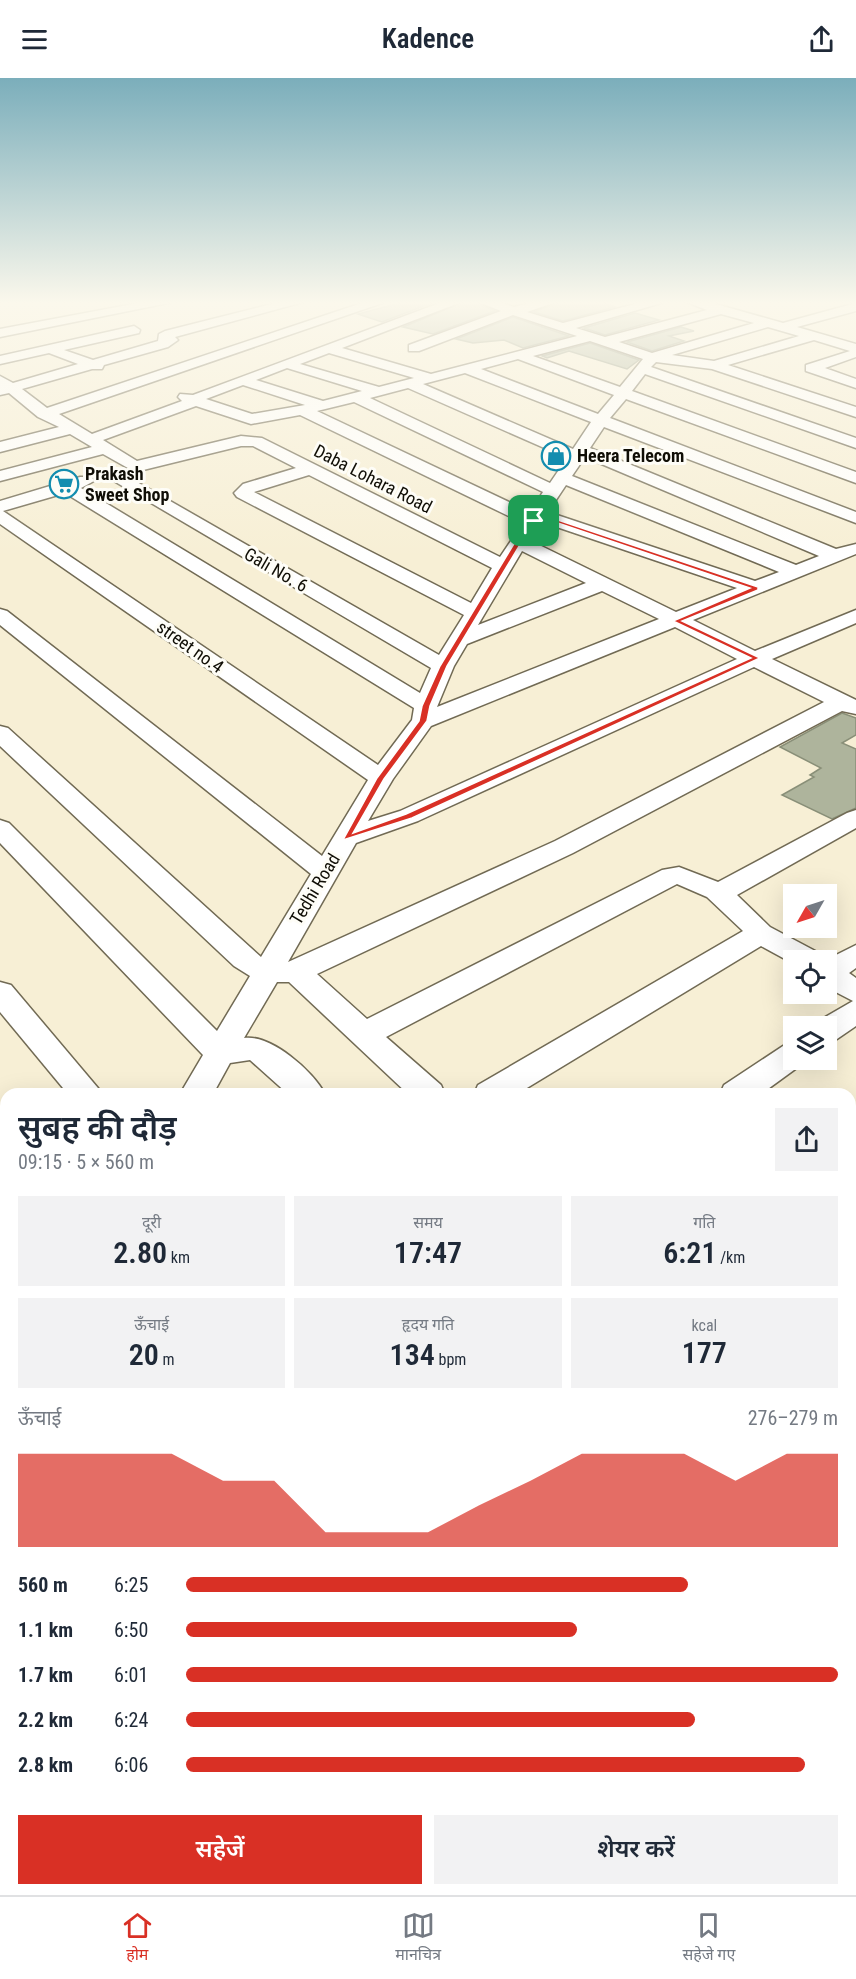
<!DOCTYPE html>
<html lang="hi">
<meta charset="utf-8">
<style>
:root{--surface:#fff;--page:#f2f2f3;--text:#1f2937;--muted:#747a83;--line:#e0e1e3;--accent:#d93025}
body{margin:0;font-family:"Roboto Condensed","Noto Sans Devanagari",sans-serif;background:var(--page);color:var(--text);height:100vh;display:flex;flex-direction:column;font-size:22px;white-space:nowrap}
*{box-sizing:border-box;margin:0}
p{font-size:20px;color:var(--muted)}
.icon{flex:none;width:33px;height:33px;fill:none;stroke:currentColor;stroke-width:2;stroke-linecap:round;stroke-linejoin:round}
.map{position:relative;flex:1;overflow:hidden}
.sheet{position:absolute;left:0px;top:1010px;width:856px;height:808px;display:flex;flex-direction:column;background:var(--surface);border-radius:18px 18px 0 0;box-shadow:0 6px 24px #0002}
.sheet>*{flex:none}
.needle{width:39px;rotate:231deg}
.controls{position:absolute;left:783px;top:806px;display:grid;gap:12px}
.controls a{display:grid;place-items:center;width:54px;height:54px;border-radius:0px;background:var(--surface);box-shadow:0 6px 24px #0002;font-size:30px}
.pin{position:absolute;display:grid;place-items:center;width:51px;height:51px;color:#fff;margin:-26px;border-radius:12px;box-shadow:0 3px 9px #0006}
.round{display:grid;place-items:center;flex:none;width:63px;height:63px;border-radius:0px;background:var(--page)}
.overview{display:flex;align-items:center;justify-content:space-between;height:102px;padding:0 18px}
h1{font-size:33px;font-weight:600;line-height:45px}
.stats{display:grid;grid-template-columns:repeat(3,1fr);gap:9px;height:102px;padding:6px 18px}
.stats div{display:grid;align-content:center;border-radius:0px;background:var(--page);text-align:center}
.stats b{font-size:30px;font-weight:600}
.stats small{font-size:16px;font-weight:400}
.stats p{font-size:16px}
.chart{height:168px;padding:12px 18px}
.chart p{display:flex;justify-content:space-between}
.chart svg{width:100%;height:108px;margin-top:6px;fill:var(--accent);opacity:.7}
.action{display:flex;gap:12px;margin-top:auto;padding:12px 18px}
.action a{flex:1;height:69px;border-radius:0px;background:var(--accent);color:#fff;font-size:24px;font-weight:600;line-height:69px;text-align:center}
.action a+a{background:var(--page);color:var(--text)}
ul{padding:0 18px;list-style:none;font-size:20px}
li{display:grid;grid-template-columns:96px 72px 1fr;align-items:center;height:45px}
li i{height:15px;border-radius:8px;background:var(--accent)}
header{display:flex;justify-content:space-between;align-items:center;height:78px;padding:0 18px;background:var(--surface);font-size:27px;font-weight:600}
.tab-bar{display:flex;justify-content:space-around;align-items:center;height:84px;border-top:2px solid var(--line);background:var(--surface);font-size:16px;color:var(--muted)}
.tab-bar a{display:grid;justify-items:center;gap:3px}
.tab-bar .on{color:var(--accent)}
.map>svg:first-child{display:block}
.building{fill:#aeb49c;stroke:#898f78;stroke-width:1.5}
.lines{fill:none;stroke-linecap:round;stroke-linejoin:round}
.minor-casing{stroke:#716a54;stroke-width:3}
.minor{fill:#fff;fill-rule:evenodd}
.route{fill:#d93025;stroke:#fff;stroke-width:1.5;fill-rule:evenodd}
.labels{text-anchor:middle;stroke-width:6;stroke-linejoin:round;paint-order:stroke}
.far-poi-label{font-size:18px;font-weight:bold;fill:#100e06;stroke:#fefdf7;text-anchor:start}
.far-street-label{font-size:18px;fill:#100e06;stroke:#fefdf7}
</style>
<header><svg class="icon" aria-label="menu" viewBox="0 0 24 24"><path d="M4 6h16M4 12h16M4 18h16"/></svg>Kadence<svg class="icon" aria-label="share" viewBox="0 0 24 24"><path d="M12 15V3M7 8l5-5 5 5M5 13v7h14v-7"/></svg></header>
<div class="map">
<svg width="856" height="1817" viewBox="0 0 856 1817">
<rect width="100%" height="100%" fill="#f7efd5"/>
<!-- building -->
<g class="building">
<polygon points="407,223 437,223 382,244 358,236"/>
<polygon points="466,223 474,223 495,233 433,256 403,249"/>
<polygon points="561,223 598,223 615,229 563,243 534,234"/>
<polygon points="635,235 659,242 605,257 584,250"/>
<polygon points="513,239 569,258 523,270 504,262 473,265 456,261"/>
<polygon points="681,249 694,253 669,258 684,263 652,273 627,264"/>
<polygon points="590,265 639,282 627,291 569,273 547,280 542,278"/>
<polygon points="842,635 856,640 856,657 842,665 856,671 856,730 832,741 782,717 814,699 810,697 821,690 780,669"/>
</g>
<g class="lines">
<!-- minor casing -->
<g class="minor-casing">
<g id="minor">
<polygon points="149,223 178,223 0,259 0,251"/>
<path d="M284 223H307L175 259 178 262 168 269 104 287 102 291H92L22 311 47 330 368 223H388L59 336 92 356 182 323 178 319 180 316 193 317 445 223H464L342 270 431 296 577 258 513 237 419 273H409V267L501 233 476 223H496L514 229 537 223H559L527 234 563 245 646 223H668L576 250 605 259 707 232 684 223H705L783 245 856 225V233L797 249 856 266V279L825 290 856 301V310L806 293V287L850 273 814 262 728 287 856 329V339L712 291 656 284 651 289 856 360V370L645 296 632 313 856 394V405L626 321 610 340 856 434V445L604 349 590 370 836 471 856 466V476L693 542 755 573 856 532V545L772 581 856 622V636L842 633 573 775 317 896 367 941 662 792 679 789 718 804 847 735 856 732V750L737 817 770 849 819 875 824 882H794V886L761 868 517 1016H474L478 1007 743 853 707 819 677 806 386 959 441 1007 445 1016H408L289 904H277L244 960C271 956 313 993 325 1016H288L250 982 230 985 213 1016H180L203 977 0 765V742L9 745 217 953 250 898 234 888 0 668V648L8 650 261 879 311 796 0 547V531L7 533 322 778 368 702 0 446V423L80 399H92L94 403 81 410 420 615 431 590 102 396 104 392H116L439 577 464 537 237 419 234 415 243 406 296 390 253 368H241L135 394 103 376 0 403V393L92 369 70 356 0 374V364L59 349 38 339 9 315 0 317V298L13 305 78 286 49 275 0 286V278L134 248 140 252 139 255 64 272 93 282 158 263 159 256 165 253ZM721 236 754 245 652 275 619 264ZM768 249 799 258 714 283 672 277ZM590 263 643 281 620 309 533 278ZM329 275 414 300 379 309 300 286ZM518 281 614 317 598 336 481 291ZM287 290 362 313 323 323 256 302ZM465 295 591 344 573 371 423 306ZM243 307 305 327 252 336 206 321ZM408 310 567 380 550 405 370 320ZM354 324 543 414 530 434 317 333ZM196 328 251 346 300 337 523 445 500 479 262 360 241 358 137 383 103 362ZM585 379 819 478 796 487 572 398ZM309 397 492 490 471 525 254 414ZM566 407 779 494 755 503 548 434ZM65 415 414 630 412 642 378 687 3 433ZM542 444 737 510 676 534 529 462ZM522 473 586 505 478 547ZM602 513 659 541 437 629 454 588 467 566ZM675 549 737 581 400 733 368 743 393 701 431 648ZM754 589 824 624 555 763 288 884 356 765 418 743Z"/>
<polygon points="856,867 856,890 849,895 856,900 856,948 837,961 826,964 826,948 813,948 815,945 853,923 826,909 826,882"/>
<polygon points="0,904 11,907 103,1016 68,1016 0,934"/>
<polygon points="794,965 794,981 807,981 805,984 761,1016 720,1016 724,1007 783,968"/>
<polygon points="0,1090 6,1092 6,1126 0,1124"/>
<polygon points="856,1099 856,1129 850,1131 850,1101"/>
<polygon points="856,1215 856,1252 850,1254 850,1217"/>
<polygon points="6,1316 6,1393 0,1395 0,1318"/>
<polygon points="850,1397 856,1399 856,1490 850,1492"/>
<polygon points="6,1541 6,1590 0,1593 0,1544"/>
<polygon points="68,1812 126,1812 124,1817 66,1817"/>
<polygon points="519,1812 576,1812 574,1817 517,1817"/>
</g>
</g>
<!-- minor -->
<use href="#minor" class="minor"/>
</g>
<!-- sky -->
<linearGradient id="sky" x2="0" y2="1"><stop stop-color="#7baebb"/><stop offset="0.47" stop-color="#fbf8ec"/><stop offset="1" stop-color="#fbf8ec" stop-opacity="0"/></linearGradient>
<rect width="856" height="478" fill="url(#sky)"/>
<!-- route -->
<path class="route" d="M537 435 758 509V512L682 543 760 580 412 740 343 762 377 700 419 643 422 628 440 588 515 464ZM540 439 750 510 673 543 751 580 406 736 353 755 384 701 427 643 430 628 447 588 521 465Z"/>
<!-- icons -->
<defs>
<g id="shop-ring" transform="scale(1.5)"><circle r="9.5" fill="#fefdf7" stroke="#138daf" stroke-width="1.5"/><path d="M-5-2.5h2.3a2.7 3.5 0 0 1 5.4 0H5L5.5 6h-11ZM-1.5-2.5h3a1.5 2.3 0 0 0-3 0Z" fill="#138daf"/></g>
<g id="supermarket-ring" transform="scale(1.5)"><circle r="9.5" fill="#fefdf7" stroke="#138daf" stroke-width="1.5"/><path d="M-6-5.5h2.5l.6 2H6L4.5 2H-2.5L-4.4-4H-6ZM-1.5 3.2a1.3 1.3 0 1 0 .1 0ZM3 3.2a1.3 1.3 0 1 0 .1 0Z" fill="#138daf"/></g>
</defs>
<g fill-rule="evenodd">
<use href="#shop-ring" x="556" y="378"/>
<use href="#supermarket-ring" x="64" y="406"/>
</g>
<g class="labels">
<!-- far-poi labels -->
<g class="far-poi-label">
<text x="577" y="384">Heera Telecom</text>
<text x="85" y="402">Prakash<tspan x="85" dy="21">Sweet Shop</tspan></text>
</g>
<!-- far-street labels -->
<g class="far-street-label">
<text transform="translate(373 401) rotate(27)" y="6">Daba Lohara Road</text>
<text transform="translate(276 492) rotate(30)" y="6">Gali No. 6</text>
<text transform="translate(190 569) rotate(35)" y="6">street no.4</text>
<text transform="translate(315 811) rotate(-59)" y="6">Tedhi Road</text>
</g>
</g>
</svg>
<div class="controls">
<a><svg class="needle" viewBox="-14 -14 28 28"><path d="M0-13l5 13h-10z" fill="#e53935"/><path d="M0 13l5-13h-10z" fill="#747a83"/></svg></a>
<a><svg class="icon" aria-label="locate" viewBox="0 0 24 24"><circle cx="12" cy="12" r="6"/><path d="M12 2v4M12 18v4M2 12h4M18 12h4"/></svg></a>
<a><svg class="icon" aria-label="layers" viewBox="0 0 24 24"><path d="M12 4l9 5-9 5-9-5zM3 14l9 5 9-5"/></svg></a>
</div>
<div class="pin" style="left:534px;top:443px;background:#1e9e55"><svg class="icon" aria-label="arrive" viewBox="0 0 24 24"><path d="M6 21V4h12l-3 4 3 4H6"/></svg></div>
<section class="sheet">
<div class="overview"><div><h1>सुबह की दौड़</h1><p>09:15 · 5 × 560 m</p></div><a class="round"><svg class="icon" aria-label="share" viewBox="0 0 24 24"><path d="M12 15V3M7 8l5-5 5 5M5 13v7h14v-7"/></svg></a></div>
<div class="stats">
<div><p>दूरी</p><b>2.80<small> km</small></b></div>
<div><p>समय</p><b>17:47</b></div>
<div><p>गति</p><b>6:21<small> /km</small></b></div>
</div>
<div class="stats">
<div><p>ऊँचाई</p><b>20<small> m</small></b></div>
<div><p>हृदय गति</p><b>134<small> bpm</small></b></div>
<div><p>kcal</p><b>177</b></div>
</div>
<div class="chart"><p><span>ऊँचाई</span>276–279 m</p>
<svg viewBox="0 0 160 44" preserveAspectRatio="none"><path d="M0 44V6L10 6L20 6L30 6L40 17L50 17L60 38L70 38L80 38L90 27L100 17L110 6L120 6L130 6L140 17L150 6L160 6V44z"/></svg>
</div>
<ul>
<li><b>560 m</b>6:25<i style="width:77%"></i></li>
<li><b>1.1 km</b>6:50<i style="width:60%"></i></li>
<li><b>1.7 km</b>6:01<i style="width:100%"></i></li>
<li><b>2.2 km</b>6:24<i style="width:78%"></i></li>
<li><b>2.8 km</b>6:06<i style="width:95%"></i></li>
</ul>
<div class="action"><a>सहेजें</a><a>शेयर करें</a></div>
</section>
</div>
<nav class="tab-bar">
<a class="on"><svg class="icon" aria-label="home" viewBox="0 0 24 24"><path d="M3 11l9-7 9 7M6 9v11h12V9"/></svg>होम</a>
<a><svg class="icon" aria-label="map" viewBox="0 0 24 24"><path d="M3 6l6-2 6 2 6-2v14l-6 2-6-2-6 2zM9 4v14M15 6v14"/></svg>मानचित्र</a>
<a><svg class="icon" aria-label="saved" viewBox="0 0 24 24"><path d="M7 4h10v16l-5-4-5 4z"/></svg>सहेजे गए</a>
</nav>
